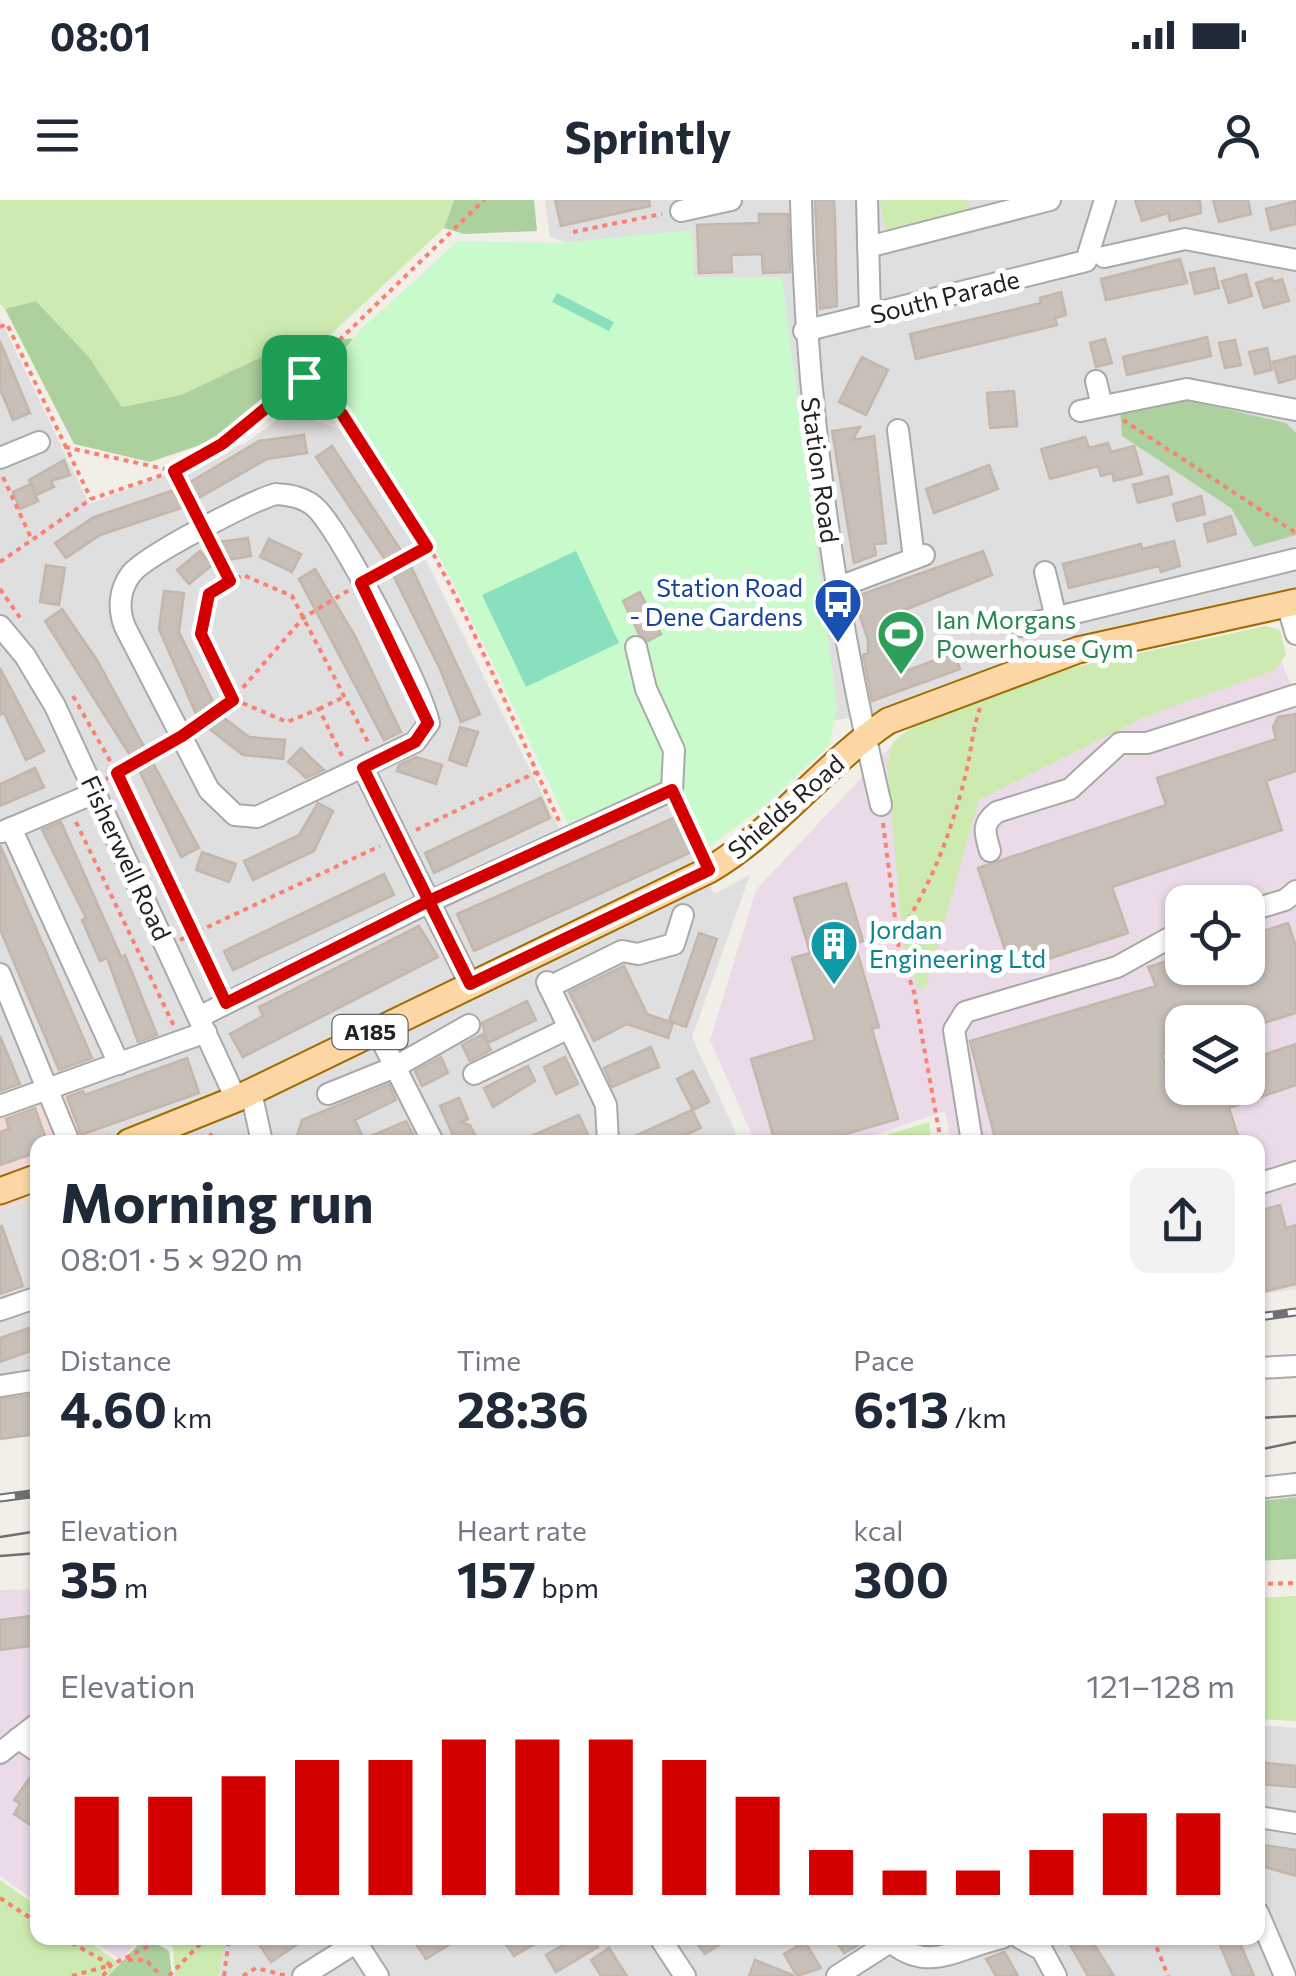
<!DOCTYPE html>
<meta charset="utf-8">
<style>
:root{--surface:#fff;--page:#f2f2f3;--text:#1f2937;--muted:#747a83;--accent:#d40000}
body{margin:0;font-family:Commissioner,sans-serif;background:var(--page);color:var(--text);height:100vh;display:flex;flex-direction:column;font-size:38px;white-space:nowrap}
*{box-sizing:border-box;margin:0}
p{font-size:32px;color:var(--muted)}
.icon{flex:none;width:55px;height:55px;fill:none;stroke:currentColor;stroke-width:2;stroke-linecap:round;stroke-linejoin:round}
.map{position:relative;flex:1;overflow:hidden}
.sheet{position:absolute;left:30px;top:935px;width:1235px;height:810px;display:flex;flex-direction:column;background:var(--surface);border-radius:20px;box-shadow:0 2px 8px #0004}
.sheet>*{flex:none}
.fabs{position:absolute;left:1165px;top:685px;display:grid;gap:20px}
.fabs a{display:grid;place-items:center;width:100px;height:100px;border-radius:20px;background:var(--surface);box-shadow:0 2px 8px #0004;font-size:50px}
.pin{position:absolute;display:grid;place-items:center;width:85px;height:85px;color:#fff;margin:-42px;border-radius:20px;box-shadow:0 5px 15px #0006}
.round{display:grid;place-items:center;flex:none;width:105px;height:105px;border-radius:20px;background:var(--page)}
.head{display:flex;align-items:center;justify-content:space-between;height:170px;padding:0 30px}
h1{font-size:55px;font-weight:700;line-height:75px}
.metrics{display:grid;grid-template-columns:repeat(3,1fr);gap:15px;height:170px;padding:10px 30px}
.metrics div{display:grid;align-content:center}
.metrics b{font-size:50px;font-weight:700}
.metrics small{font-size:28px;font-weight:400}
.metrics p{font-size:28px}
.chart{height:280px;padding:20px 30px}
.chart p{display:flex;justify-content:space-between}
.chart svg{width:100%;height:180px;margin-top:10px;stroke:var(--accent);stroke-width:6}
.status{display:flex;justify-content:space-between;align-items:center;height:70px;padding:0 50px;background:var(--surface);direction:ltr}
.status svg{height:28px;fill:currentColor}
header{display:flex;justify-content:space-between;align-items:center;height:130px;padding:0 30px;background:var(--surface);font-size:45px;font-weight:700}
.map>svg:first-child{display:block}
.residential{fill:#e0dfdf}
.commercial{fill:#f2dad9}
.industrial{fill:#ebdbe8;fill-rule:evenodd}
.grass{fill:#cdebb0}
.forest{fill:#add19e}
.park{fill:#c8facc}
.pitch{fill:#88e0be}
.building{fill:#c7bfb8;stroke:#c4b6ab;stroke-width:2.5}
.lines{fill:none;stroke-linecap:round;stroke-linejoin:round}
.minor-casing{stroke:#a9a9a9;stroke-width:24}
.major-casing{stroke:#a06b00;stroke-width:29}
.path{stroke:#fa8072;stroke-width:4;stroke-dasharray:5 5;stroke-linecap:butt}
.minor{stroke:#fff;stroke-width:20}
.major{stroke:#fcd6a4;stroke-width:25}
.tram{stroke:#707070;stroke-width:2.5}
.rail-casing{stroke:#707070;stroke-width:9}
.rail{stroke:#fff;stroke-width:5;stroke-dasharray:15;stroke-linecap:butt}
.route-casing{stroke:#fff;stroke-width:20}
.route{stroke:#d40000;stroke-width:12}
.labels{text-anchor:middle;stroke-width:10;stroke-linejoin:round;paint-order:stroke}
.shield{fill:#fff;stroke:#646464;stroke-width:2.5}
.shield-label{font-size:22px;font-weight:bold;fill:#222}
.street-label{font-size:25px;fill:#222;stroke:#fff}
.transit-label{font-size:25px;fill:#164399;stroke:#fff;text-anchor:end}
.leisure-label{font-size:25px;fill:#27864d;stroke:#fff;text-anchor:start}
.culture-label{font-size:25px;fill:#0d838f;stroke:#fff;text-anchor:start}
</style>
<div class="status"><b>08:01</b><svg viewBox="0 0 49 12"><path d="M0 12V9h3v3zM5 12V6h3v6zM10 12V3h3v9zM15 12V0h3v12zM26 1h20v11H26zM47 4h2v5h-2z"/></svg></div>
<header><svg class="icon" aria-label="menu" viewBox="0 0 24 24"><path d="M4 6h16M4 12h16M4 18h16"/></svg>Sprintly<svg class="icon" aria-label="person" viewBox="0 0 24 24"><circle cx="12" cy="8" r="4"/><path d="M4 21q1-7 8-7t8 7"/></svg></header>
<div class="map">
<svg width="1296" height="1776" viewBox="0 0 1296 1776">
<rect width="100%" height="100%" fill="#f2efe9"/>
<!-- residential -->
<g class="residential">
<polygon points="545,0 1296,0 1296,399 1177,424 963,500 829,521 714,89 550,37"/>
<polygon points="0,118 89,304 244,244 288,212 343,230 400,308 561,632 666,585 714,694 750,675 692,837 740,942 102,942 81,881 0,909"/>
<polygon points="37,998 37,1168 0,1175 0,1010"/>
<polygon points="1258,1525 1296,1528 1296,1776 188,1776 228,1738 1258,1738"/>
</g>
<!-- commercial -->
<polygon class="commercial" points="82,881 102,942 38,942 37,998 0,1010 0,909"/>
<!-- industrial -->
<g class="industrial">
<path d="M1273 439 1296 498V1089L1258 1095V942H951L945 911 854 942H755L710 840 756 690 893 544ZM1182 702H1248V768H1182ZM1182 822H1248V888H1182Z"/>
<polygon points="37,1389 37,1702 0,1676 0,1390"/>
<polygon points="89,1738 140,1738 121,1760"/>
</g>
<!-- grass -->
<g class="grass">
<polygon points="0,0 454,0 444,28 324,141 289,144 181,195 122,207 89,157 36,101 5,109 0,104"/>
<polygon points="880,0 968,0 971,11 896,32 885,28"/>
<polygon points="1266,426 1280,430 1286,455 1275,470 1147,516 979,600 926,787 918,788 903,746 887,562 893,542 916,524 1065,469"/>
<polygon points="929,922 931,942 863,942"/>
<polygon points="1296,1396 1296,1521 1258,1519 1258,1398"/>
<polygon points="0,1680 37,1706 38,1738 83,1738 119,1763 108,1776 0,1776"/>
<polygon points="162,1738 225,1738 218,1776 175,1776 173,1747"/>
</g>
<!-- forest -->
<g class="forest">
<polygon points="454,0 534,0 537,31 464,34 444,28"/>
<polygon points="36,101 89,157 122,207 181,195 289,144 371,137 378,232 277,197 218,239 150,262 74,244 5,109"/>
<polygon points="1182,199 1286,223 1296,233 1296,335 1254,347 1231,308 1122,236 1120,209"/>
<polygon points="1296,1297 1296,1359 1258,1361 1258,1301"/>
<polygon points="152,1741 169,1751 172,1776 108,1776 141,1742"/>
</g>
<!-- park -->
<path class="park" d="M692 30 694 77H782L837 509 829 545 767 604 706 649 678 586 570 628C496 474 432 310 320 179L360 130 458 41 557 43Z"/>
<!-- pitch -->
<g class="pitch">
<polygon points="557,93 614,122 609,131 552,102"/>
<polygon points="576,351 619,443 526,487 482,395"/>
</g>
<!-- building -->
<g class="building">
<polygon points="555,0 649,0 650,6 561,26"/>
<polygon points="815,0 834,0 835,18 837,106 820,109"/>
<polygon points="1135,0 1200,0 1201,13 1170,21 1168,13 1142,21"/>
<polygon points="1213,0 1248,0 1251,14 1219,22"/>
<polygon points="1296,1 1296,24 1271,30 1266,9"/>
<polygon points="759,14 788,14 790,72 763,73 762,54 731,55 732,72 699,73 697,25 759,23"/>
<polygon points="1180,59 1187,83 1106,100 1101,79"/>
<polygon points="1214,68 1219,88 1195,94 1190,73"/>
<polygon points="1246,74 1252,96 1229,103 1222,81"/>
<polygon points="1272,78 1273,82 1282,79 1289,101 1264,108 1256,83"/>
<polygon points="1061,92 1066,115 1055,118 1057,125 916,159 910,134 1041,103 1040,98"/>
<polygon points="1207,137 1211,156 1127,175 1123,157"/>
<polygon points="1105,139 1112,163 1096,167 1090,143"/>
<polygon points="1235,140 1241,165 1225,168 1219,143"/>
<polygon points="0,141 30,213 13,220 0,189"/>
<polygon points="1267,148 1272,170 1255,174 1249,152"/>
<polygon points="1296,156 1296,178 1279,183 1273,162"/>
<polygon points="862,157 888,170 866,215 839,202"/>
<polygon points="1014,191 1017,226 990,228 987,193"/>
<polygon points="860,227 853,240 874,236 886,343 874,344 876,355 854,363 832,231"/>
<polygon points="304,235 307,253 267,259 181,308 100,335 66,358 55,343 94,317 180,288 259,241"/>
<polygon points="1085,237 1089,248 1108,243 1111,252 1134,246 1142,274 1114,281 1112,273 1101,276 1098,266 1050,279 1041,249"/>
<polygon points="332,246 410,364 480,514 461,522 440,469 386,361 316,257"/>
<polygon points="64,260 70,275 51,281 54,287 36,295 29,280"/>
<polygon points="989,265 998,289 934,313 926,289"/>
<polygon points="1168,276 1172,294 1138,303 1133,285"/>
<polygon points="31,284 38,301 20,309 13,292"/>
<polygon points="1201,296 1205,314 1177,321 1173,304"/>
<polygon points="1231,316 1236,334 1208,342 1204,324"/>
<polygon points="248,338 251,356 222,361 219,342"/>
<polygon points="269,339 301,354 292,372 260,357"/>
<polygon points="1174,341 1180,366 1161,372 1159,366 1069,388 1063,364 1141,344 1142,349"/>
<polygon points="200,351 212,365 189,384 177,370"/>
<polygon points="983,351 992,375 887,417 906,471 954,453 960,469 872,501 863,455 868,453 868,440 854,397"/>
<polygon points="46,365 65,368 59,405 40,402"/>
<polygon points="315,369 355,436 401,532 384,540 299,379"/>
<polygon points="164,391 184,393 179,432 219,514 249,537 285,540 283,559 243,555 199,521 159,429"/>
<polygon points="640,392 661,434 648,441 639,434 623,401"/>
<polygon points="62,409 97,460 199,648 181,657 138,568 45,421"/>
<polygon points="0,468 44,551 26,560 4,513 0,515"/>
<polygon points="1296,514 1296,571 1266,581 1282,630 1112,687 1128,733 1012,771 978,668 1166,605 1157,578 1276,539 1273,527 1278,517"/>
<polygon points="460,527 478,532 466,566 449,560"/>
<polygon points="301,548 312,559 324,570 306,578 300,572 288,562"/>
<polygon points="416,557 442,565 436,584 397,571 399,565"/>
<polygon points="35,568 44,587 0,606 0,584"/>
<polygon points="541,598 550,618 434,673 425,653"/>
<polygon points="318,603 333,611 314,651 253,680 244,661 299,635"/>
<polygon points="678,616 694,651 474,751 457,714"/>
<polygon points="61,622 121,757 125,755 157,835 138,842 107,758 100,761 82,720 86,718 42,630"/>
<polygon points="0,645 92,858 59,870 0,729"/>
<polygon points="202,652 236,664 229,682 196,670"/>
<polygon points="384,674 394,695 233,770 224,751"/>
<polygon points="846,683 863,741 855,744 879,827 872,829 898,919 818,942 775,942 751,859 815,840 792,758 810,753 794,698"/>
<polygon points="1288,723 1296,746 1296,813 1248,828 1248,822 1182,822 1182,848 1162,854 1172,888 1248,888 1248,860 1296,844 1296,885 1229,908 1240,942 996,942 970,841 1156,786 1148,767 1182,756 1182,768 1248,768 1248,736"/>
<polygon points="419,726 438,757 243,857 230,834 263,816 259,807"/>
<polygon points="699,733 717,739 686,827 669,821"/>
<polygon points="624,766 647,814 673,823 668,838 627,824 594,841 569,792"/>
<polygon points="527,801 536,820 488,843 482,823"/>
<polygon points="483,834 491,850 470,861 462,845"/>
<polygon points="0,836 20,884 0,891"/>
<polygon points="651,847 659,867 612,887 604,868"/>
<polygon points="441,857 448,873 422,886 415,871"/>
<polygon points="565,857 578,884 556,894 544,867"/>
<polygon points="187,858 199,893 81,935 67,897 83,891 85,895"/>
<polygon points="528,866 535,881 493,907 484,888"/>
<polygon points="693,871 709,902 693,910 677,879"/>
<polygon points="389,884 396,900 355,920 364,939 406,921 417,942 295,942 302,920"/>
<polygon points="459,898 468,919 461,922 470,925 475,935 456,942 440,906"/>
<polygon points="35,908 47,942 38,942 38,952 0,965 0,932 9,929 6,919"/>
<polygon points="692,910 701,928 670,942 622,942"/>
<polygon points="579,915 588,935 572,942 518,942"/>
<polygon points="1280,1005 1286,1028 1296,1025 1296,1084 1258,1093 1258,1011"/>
<polygon points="2,1026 23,1086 0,1094 0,1027"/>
<polygon points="29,1128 36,1149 0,1162 0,1138"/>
<polygon points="38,1194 38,1234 0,1239 0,1199"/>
<polygon points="38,1415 38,1445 0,1450 0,1420"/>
<polygon points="1258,1562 1296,1566 1296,1587 1258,1584"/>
<polygon points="38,1566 38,1630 14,1614 20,1604 14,1600"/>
<polygon points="1258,1644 1296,1650 1296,1676 1258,1665"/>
<polygon points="268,1738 307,1738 271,1762 259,1744"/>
<polygon points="412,1738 460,1738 426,1759"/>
<polygon points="502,1738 545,1738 514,1756"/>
<polygon points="575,1738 592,1738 598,1747 556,1772 546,1755"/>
<polygon points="693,1738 729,1738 705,1754"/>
<polygon points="834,1738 870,1738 844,1753"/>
<polygon points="1066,1738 1090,1738 1114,1776 1088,1776"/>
<polygon points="1217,1738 1238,1738 1254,1776 1233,1776"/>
<polygon points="805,1742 821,1768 797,1776 784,1754"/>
<polygon points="609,1748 627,1776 601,1776 591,1760"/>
<polygon points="1004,1752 1008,1758 1018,1776 996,1776 986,1759"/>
<polygon points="755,1760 793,1775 793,1776 749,1776"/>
</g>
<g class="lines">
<!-- minor casing -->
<g class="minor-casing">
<g id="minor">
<path d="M801 0C806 208 833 402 881 605"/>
<polyline points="867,0 870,115"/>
<polyline points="681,11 731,0"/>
<polyline points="868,47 1050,0"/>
<polyline points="1104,57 1185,39 1296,60"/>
<polyline points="804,131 1086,61 1105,0"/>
<polyline points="1096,181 1102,206"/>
<polyline points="1080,211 1187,189 1296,210"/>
<polyline points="898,230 914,358"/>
<polyline points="0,258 39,242"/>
<path d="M276 294C292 295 307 298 318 310 344 339 420 484 429 523L415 542 257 617 235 615 209 590 125 427C118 409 119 390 131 374 146 355 251 301 276 294Z"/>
<polyline points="1045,372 1056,418"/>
<polyline points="836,388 924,355"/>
<polyline points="1287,404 1296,434"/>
<polyline points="0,426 25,456 55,506 236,899"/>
<polyline points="1021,426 1296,359"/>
<polyline points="363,568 470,784"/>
<polyline points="11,628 119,864"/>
<polyline points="2,632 97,592"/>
<path d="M990 651C985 633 981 624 997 612L1070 589 1120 543H1147L1296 495"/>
<polyline points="1248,711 1285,700 1296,691"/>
<polyline points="0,774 69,942"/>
<polyline points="547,782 606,905 608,942"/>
<polyline points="549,787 622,751 638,754 674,744 683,715"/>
<polyline points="199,817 431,701 672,590 674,550 646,489 636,447"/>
<polyline points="376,829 433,942"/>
<polyline points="474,874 569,828"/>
<polyline points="251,892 262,942"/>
<polyline points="328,894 395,867 469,825"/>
<polyline points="0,906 206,832"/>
<polyline points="972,942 954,830 965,812 1117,767 1182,731"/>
<polyline points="1258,984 1296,972"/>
<polyline points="0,1110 38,1097"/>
<polyline points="1258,1168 1296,1166"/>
<polyline points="0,1186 38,1180"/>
<polyline points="1258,1288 1296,1284"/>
<polyline points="18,1538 38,1552"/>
<polyline points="0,1553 38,1523"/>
<polyline points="1258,1617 1296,1623"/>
<polyline points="1258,1713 1285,1776"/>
<polyline points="660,1738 685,1776"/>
<path d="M886 1738C928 1776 955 1748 1002 1738"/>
<polyline points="1020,1738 1042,1750 1056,1776"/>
<polyline points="356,1742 378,1776"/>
<polyline points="303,1776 363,1738"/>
<polyline points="837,1776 890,1742"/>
</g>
</g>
<!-- major casing -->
<g class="major-casing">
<g id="major">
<path d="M129 942 236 899 709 670C777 630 823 565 888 521L1078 450 1296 402"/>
<polyline points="0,991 38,977"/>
</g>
</g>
<!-- path -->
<g class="path">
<polyline points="573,32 662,14"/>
<polyline points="0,127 7,124 91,299"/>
<path d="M304 177C424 293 490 472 559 621"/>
<polyline points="1123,220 1296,333"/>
<polyline points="65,247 174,271 193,311"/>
<polyline points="3,277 32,340"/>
<polyline points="210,346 229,381"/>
<polyline points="0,362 91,299 174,271 263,214 484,0"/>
<polyline points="378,373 427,347"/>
<polyline points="0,389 23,422"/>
<polyline points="73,496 117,573 219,787"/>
<polyline points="319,509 344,497"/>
<polyline points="197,526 233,499 303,418 349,390"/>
<polyline points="342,556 319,509 287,522 233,499 201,434 209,394 243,375 292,396 368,542"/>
<polyline points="106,579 168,545"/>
<polyline points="679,607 700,653"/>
<polyline points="76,622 174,826"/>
<polyline points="883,623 899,749 914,792 941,942"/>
<polyline points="416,630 537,572"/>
<path d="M897 736C930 689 951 633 965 577 971 554 972 531 980 508"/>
<polyline points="180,740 380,646"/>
<polyline points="209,934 221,942"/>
<polyline points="90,942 109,935"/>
<polyline points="1258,1384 1296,1383"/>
<polyline points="0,1698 38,1723"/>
<polyline points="63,1738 111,1765"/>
<polyline points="1153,1738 1168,1776"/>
<polyline points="128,1760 146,1760 161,1776"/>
<polyline points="72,1776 111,1765"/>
<polyline points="103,1776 111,1765 165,1738"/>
<polyline points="169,1776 206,1738"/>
<polyline points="224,1776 229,1738"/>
<polyline points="243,1776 256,1768 287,1776"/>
</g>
<!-- minor -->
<use href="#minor" class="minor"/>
<!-- major -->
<use href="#major" class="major"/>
<!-- tram -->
<g class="tram">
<polyline points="1258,1218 1296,1216"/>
<polyline points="1258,1250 1296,1242"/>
<polyline points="0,1337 38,1331"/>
<polyline points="0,1356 38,1353"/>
</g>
<!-- rail casing -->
<g class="rail-casing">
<g id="rail">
<polyline points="1258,1117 1296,1112"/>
<polyline points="0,1298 38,1293"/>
</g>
</g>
<!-- rail -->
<use href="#rail" class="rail"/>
</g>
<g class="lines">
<!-- route casing -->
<g class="route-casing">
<polyline id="route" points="304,177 222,244 174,271 230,381 209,394 201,434 233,500 182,536 117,573 226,803 431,700 672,590 709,670 470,784 363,568 415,542 428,523 361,383 427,347 342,214 304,177"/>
</g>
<!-- route -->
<use href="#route" class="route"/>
</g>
<!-- icons -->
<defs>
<g id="bus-pin" transform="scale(2.5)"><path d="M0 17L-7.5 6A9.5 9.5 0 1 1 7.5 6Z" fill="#1a4fb4" stroke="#fff"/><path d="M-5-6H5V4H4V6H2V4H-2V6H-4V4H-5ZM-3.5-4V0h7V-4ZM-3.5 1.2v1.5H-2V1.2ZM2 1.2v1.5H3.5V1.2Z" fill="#fff"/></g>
<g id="stadium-pin" transform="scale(2.5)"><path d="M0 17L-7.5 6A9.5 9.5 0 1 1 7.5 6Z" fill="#2e9e5b" stroke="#fff"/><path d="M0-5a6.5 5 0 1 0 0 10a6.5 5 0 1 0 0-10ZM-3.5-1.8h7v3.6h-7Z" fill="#fff"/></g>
<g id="building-pin" transform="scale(2.5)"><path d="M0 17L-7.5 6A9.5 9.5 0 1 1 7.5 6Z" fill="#0f9aa8" stroke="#fff"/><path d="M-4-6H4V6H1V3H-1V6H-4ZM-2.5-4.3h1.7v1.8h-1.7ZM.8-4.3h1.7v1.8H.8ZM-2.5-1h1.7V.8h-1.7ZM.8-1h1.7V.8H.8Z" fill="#fff"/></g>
</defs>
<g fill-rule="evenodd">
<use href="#bus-pin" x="838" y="402"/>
<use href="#stadium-pin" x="901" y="434"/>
<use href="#building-pin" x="834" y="744"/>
</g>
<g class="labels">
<!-- shield labels -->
<rect class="shield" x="332.5" y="815" width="75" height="34" rx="8"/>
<g class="shield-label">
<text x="370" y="840">A185</text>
</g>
<!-- street labels -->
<g class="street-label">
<text transform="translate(945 97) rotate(-14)" y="9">South Parade</text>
<text transform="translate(820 270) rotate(82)" y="9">Station Road</text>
<text transform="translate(786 607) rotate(-41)" y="9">Shields Road</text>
<text transform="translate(126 658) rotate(65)" y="9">Fisherwell Road</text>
</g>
<!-- transit labels -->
<g class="transit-label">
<text x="803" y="397">Station Road<tspan x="803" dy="29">- Dene Gardens</tspan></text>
</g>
<!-- leisure labels -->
<g class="leisure-label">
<text x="936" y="429">Ian Morgans<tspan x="936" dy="29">Powerhouse Gym</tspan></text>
</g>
<!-- culture labels -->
<g class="culture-label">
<text x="869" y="739">Jordan<tspan x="869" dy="29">Engineering Ltd</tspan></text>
</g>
</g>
</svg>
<div class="fabs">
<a><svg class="icon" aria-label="locate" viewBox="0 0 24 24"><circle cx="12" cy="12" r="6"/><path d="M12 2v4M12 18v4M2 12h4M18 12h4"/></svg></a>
<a><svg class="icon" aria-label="layers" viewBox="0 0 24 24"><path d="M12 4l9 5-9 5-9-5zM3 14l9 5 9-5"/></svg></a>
</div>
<div class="pin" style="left:304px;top:177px;background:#1e9e55"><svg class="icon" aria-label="arrive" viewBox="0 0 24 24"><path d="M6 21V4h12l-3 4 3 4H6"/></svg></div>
<section class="sheet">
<div class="head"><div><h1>Morning run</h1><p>08:01 · 5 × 920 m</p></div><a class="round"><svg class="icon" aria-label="share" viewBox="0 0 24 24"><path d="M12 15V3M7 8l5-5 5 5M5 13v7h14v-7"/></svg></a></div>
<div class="metrics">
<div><p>Distance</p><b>4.60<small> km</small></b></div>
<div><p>Time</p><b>28:36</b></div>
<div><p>Pace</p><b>6:13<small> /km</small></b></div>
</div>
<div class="metrics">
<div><p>Elevation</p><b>35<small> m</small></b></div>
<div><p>Heart rate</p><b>157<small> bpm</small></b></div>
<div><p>kcal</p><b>300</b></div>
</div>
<div class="chart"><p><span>Elevation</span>121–128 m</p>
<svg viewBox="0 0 160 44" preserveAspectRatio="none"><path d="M5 44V20M15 44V20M25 44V15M35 44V11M45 44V11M55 44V6M65 44V6M75 44V6M85 44V11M95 44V20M105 44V33M115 44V38M125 44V38M135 44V33M145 44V24M155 44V24"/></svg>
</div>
</section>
</div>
